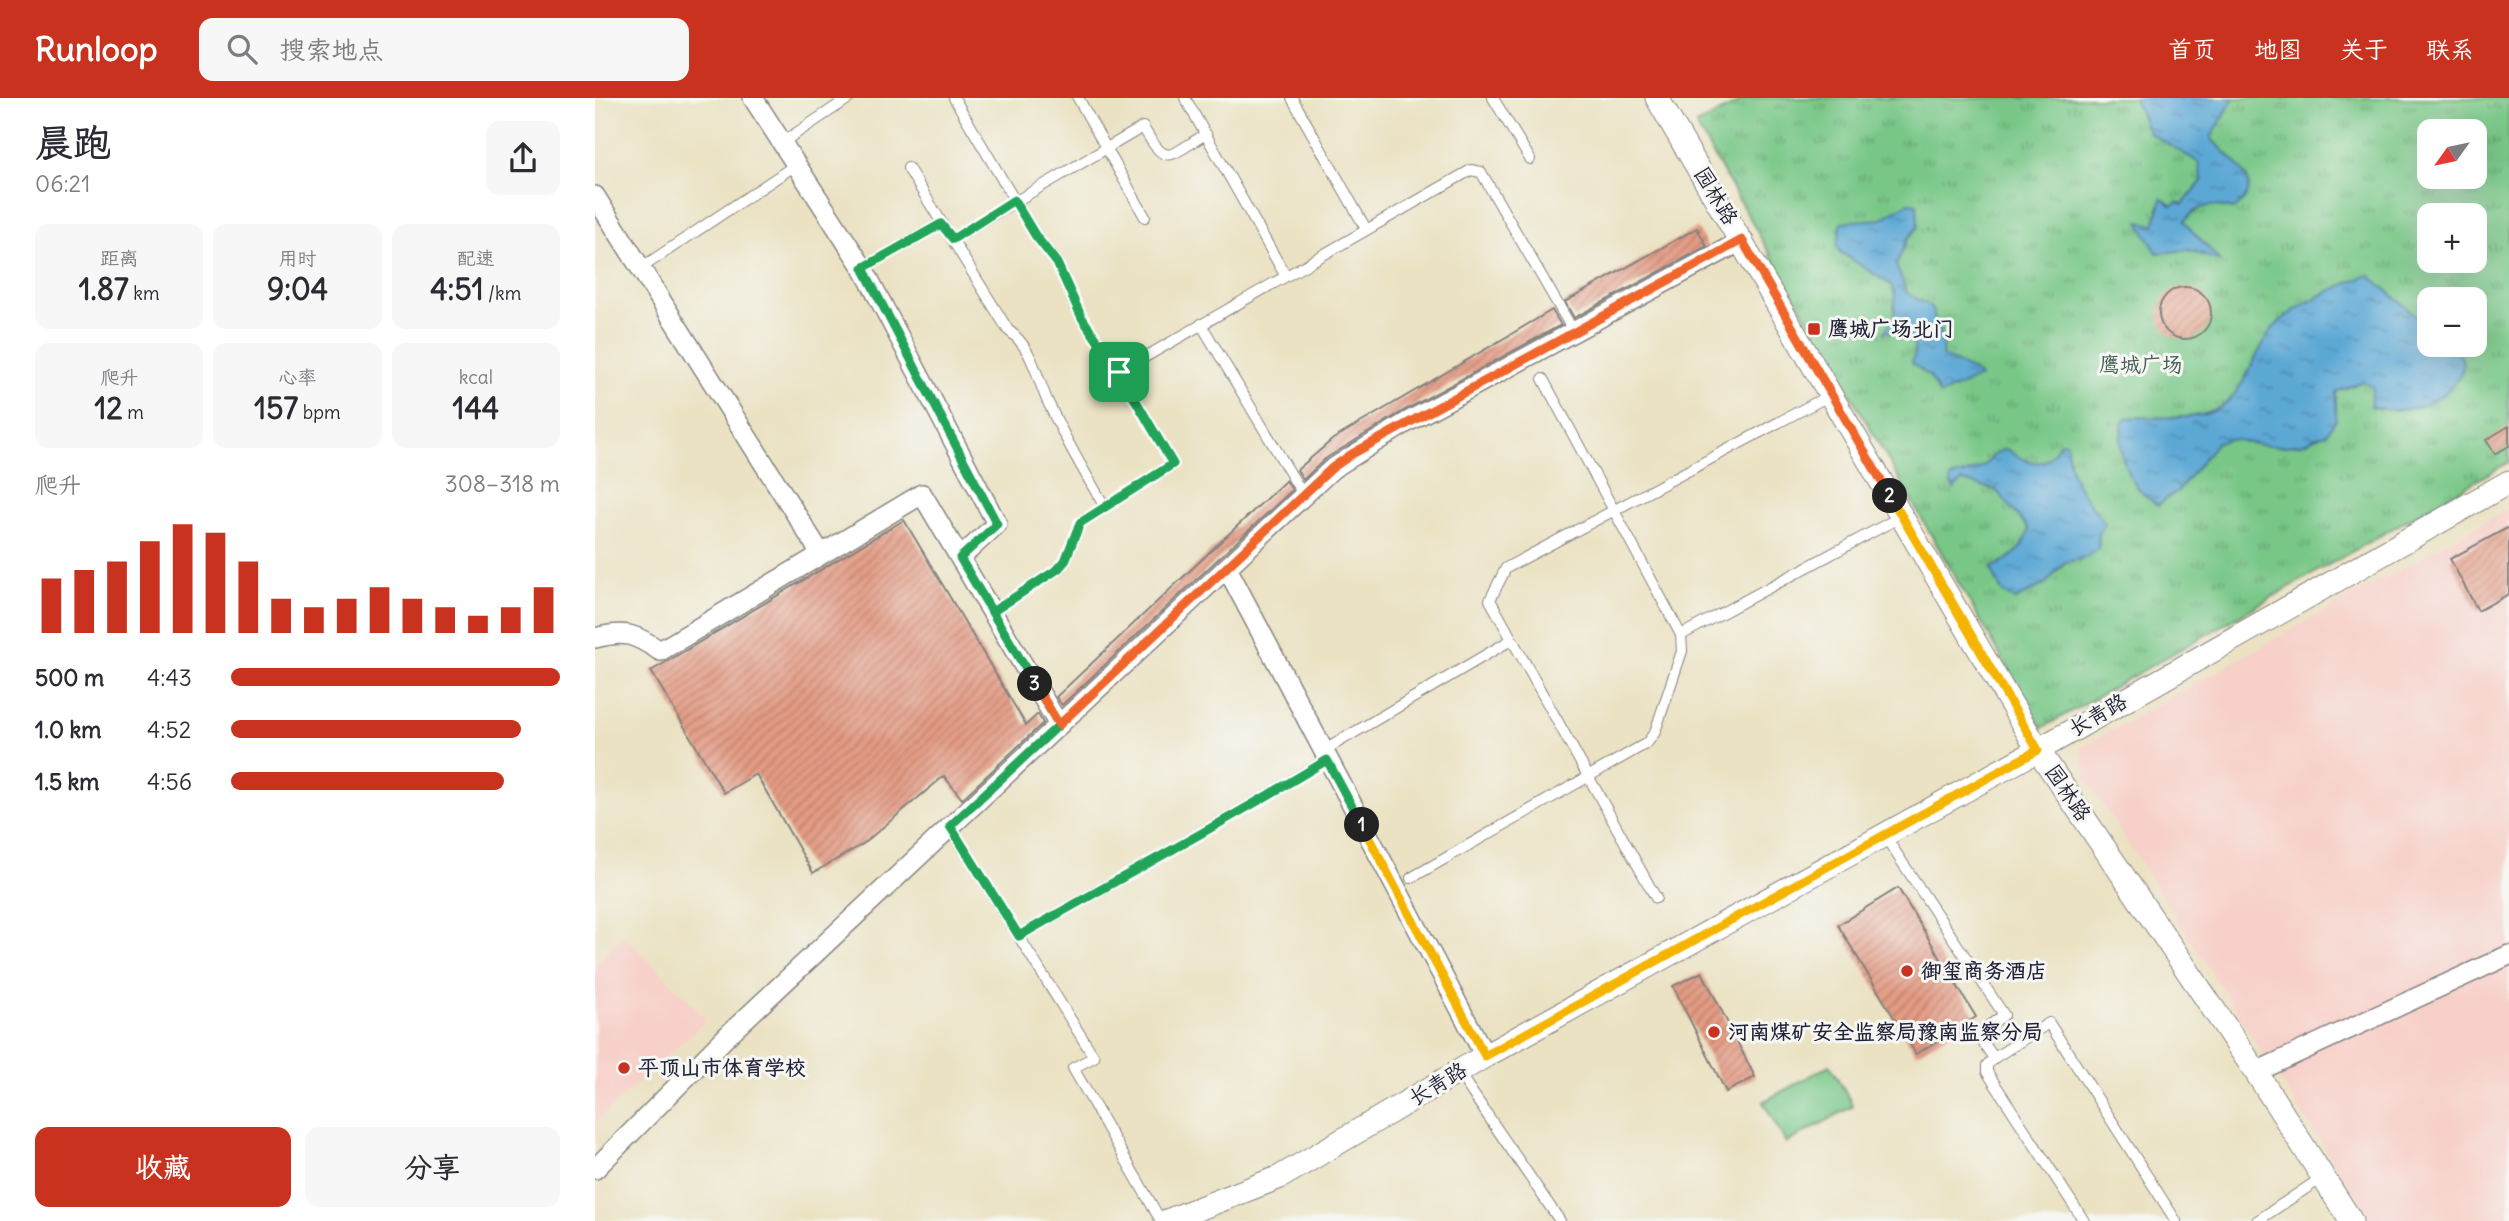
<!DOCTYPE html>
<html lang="zh">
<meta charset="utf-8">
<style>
:root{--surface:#fff;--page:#f7f7f7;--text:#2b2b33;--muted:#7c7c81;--accent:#c8321e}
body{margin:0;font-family:Delius,"LXGW WenKai TC",sans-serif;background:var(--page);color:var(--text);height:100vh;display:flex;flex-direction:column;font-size:26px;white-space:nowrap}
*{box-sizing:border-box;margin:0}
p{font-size:23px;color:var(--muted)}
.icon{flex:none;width:38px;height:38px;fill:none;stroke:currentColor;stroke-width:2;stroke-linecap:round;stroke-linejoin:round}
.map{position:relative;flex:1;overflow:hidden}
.details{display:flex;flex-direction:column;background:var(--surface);width:595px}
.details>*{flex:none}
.needle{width:46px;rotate:237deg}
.tools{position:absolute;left:1822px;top:21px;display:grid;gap:14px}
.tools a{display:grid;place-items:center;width:70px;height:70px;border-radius:14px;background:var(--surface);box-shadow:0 7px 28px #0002;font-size:35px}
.pin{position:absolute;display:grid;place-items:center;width:60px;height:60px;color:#fff;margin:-30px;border-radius:14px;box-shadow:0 4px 10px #0006}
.km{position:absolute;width:35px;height:35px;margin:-18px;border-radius:50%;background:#222;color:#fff;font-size:19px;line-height:35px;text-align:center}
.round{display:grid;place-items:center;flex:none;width:74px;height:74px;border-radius:14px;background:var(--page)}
.headline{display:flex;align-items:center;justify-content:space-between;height:119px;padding:0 35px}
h1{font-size:38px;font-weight:700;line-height:52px}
.figures{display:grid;grid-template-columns:repeat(3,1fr);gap:10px;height:119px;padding:7px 35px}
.figures div{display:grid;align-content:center;border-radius:14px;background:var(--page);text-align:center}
.figures b{font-size:30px;font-weight:700}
.figures small{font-size:19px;font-weight:400}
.figures p{font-size:19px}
.chart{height:196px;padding:14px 35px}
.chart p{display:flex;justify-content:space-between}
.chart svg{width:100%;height:126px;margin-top:7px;stroke:var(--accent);stroke-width:6}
.cta{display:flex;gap:14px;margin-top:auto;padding:14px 35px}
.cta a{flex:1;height:80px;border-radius:14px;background:var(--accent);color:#fff;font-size:28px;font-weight:700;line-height:80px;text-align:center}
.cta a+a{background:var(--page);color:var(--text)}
ul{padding:0 35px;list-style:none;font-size:23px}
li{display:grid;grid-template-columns:112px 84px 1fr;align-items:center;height:52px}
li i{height:18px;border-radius:9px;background:var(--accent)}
header{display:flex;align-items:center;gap:42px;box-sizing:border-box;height:98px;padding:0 35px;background:var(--accent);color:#fff}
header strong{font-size:33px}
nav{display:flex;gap:38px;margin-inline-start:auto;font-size:24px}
.search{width:490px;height:63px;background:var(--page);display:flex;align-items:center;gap:18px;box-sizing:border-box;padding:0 24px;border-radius:14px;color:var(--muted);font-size:26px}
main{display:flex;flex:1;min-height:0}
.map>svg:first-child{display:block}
.built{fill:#f7d0c9}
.grass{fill:#78c787;stroke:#4d7461;stroke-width:2}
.park{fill:url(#park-tufts);stroke:#4d7461;stroke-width:2;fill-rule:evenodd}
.water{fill:url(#water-ripples);stroke:#3f6588;stroke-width:2}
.building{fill:url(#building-hatch)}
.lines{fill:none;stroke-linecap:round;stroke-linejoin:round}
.service-casing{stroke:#86827f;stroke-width:12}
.minor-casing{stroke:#86827f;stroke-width:22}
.tertiary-casing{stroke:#86827f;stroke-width:25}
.service{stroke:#fff;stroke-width:10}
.minor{stroke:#fff;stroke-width:19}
.tertiary{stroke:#fff;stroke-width:23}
.split-1-casing{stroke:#fff;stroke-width:14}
.split-2-casing{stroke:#fff;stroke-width:14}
.split-3-casing{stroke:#fff;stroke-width:14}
.split-4-casing{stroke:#fff;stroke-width:14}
.split-1{stroke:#22a559;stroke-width:9}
.split-2{stroke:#f5b400;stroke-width:9}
.split-3{stroke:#f0652b;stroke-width:9}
.split-4{stroke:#22a559;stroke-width:9}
.poi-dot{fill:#c8321e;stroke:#f6f6f2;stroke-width:2.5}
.labels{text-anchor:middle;stroke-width:6;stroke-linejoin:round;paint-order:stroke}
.street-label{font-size:21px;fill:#22223b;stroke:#f6f6f2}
.poi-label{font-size:21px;font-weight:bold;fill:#22223b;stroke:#f6f6f2;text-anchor:start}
.park-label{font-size:21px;fill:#405c56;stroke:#f6f6f2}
</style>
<header>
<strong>Runloop</strong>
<div class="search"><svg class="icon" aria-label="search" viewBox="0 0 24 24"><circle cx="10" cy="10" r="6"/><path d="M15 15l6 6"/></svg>搜索地点</div>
<nav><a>首页</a><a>地图</a><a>关于</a><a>联系</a></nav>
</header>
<main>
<section class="details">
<div class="headline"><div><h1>晨跑</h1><p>06:21</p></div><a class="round"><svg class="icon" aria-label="share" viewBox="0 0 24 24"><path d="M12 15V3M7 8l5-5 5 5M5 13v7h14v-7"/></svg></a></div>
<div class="figures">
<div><p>距离</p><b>1.87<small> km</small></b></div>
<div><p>用时</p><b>9:04</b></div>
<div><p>配速</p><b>4:51<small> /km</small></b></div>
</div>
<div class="figures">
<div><p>爬升</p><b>12<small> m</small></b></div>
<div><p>心率</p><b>157<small> bpm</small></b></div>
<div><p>kcal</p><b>144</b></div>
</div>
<div class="chart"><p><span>爬升</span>308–318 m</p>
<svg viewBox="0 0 160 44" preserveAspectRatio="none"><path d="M5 44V25M15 44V22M25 44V19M35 44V12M45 44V6M55 44V9M65 44V19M75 44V32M85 44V35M95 44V32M105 44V28M115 44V32M125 44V35M135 44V38M145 44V35M155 44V28"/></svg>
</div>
<ul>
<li><b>500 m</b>4:43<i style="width:100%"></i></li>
<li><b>1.0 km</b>4:52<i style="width:88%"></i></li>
<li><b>1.5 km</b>4:56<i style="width:83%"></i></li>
</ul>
<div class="cta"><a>收藏</a><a>分享</a></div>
</section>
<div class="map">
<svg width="1914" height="1123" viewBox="0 0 1914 1123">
<defs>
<pattern id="park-tufts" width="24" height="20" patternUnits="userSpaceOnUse" patternTransform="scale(1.75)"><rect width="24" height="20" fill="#78c787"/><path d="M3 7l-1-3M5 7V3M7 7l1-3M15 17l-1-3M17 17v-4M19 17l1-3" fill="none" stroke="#62a170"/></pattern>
<pattern id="water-ripples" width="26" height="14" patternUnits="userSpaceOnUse" patternTransform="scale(1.75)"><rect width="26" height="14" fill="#5ca8d5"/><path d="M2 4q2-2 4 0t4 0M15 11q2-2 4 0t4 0" fill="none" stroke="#4c88ae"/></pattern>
<pattern id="building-hatch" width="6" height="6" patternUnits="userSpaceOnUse" patternTransform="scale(1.75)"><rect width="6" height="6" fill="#e49b84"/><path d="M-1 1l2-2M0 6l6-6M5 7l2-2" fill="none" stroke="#b87e6d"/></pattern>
</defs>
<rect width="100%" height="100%" fill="#f6f6f2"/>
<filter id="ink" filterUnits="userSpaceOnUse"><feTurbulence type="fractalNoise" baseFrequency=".0143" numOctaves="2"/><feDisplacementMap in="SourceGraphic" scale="14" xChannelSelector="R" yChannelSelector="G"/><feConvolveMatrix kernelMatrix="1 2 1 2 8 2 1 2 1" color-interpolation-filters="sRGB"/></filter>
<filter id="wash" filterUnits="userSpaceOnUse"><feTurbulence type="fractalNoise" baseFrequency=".00686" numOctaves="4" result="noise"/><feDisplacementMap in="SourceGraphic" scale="28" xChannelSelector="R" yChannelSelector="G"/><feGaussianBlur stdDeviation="1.57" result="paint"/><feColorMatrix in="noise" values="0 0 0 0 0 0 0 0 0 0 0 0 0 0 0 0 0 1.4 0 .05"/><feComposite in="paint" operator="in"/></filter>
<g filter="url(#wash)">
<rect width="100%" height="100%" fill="#ebe2c3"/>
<!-- built -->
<g class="built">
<polygon points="1914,410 1914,1123 1776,1123 1491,680 1487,649"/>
<polygon points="28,836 112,921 0,1025 0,867"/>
</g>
<!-- grass -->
<polygon class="grass" points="1235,967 1258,1008 1191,1045 1168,1004"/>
<!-- park -->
<path class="park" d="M1152 0H1914V364L1447 630 1101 27ZM1834 33H1880V79H1834ZM1834 117H1880V163H1834ZM1834 201H1880V247H1834Z"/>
<!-- water -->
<g class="water">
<path d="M1539 0H1639L1616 40C1636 62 1675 85 1639 111 1618 106 1603 105 1589 124L1625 163 1594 152 1562 155 1544 124 1559 127 1567 100 1577 108 1582 104 1588 106 1607 83 1603 64 1553 34Z"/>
<path d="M1313 105 1322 106 1323 129 1313 140 1301 167 1312 195 1336 209 1348 243 1347 258 1382 275 1385 279 1345 297 1335 279 1317 265C1322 251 1320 242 1308 233L1289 234 1299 219 1300 196 1296 187 1245 154 1242 148 1247 124 1286 121Z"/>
<path d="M1774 177 1834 229V247C1853 247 1869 248 1868 271 1851 306 1812 319 1775 308L1778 289 1768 283 1741 294V321L1732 335 1706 346 1691 348H1671L1636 341 1622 344 1584 392 1563 407C1533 389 1518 353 1530 320 1558 317 1589 324 1616 314 1648 302 1657 259 1676 233 1694 209 1746 187 1774 177Z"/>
<path d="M1466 344 1472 345C1472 380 1489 398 1510 425L1504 435 1503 451 1491 460 1470 464 1450 486 1421 502 1407 494 1396 470C1414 462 1430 451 1434 431L1401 392 1367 383 1359 391 1355 385 1356 380C1365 376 1376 375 1384 371 1395 365 1398 354 1411 351 1426 361 1446 374 1459 354 1462 350 1463 347 1466 344Z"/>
</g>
<g id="blocks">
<!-- building -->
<g class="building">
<polygon points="1102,130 1112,148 979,220 970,204"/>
<circle cx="1590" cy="215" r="26"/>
<polygon points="957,212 966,227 808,313 730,361 708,382 702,372 738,341"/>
<polygon points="1914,328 1914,348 1900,356 1891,342"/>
<polygon points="691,382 697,392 467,607 461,599"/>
<polygon points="309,422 431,627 443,616 448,625 367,701 349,678 268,746 218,775 161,676 129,695 56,573"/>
<polygon points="1914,429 1914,496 1883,513 1855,461"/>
<polygon points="1303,790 1381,919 1321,956 1243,827"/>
<polygon points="1107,874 1160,979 1131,994 1078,888"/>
</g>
</g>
</g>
<g filter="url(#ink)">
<use href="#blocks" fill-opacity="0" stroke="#86827f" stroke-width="2"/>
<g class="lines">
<!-- service casing -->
<g class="service-casing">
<g id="service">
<polyline points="359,0 440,137 462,165 487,221 519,264 578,366 485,425 470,463 463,471 397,514"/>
<polyline points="483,0 550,119"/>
<polyline points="590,0 690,177"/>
<polyline points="697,0 771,131"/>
<polyline points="898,0 935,61"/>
<polyline points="188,44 254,0"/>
<path d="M313 70 413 232C437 249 441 277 452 302 469 339 489 374 510 409"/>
<path d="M358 140 548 29C572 71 573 58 611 36"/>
<polyline points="46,170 202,66"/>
<polyline points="268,170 346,126"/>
<polyline points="606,226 707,395"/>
<polyline points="524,274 876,72 886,74 979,234"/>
<polyline points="1086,537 1307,418"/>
<polyline points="728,653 916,542"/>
<polyline points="355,728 499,959 478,970 566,1123"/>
<polyline points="1289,737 1409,917 1382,936 1399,960 1454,925 1581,1123"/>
<polyline points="816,780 1052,645 1060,634 1087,553 1086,537 948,281"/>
<polyline points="1061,800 895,502 911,470 1235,297"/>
<path d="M424 838C526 779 631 724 732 661"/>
<polyline points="1399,960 1392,967 1392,974 1489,1123"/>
<polyline points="863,974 965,1123"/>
<polyline points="1662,1123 1728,1079"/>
</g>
</g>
<!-- minor casing -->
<g class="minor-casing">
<g id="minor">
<polyline points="158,0 268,170 402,426 365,460"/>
<polyline points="0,98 226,456"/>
<polyline points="632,470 890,958"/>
<path d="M0 540C30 532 40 536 65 553L327 396 464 627"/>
<polyline points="1661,974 1914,857"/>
<polyline points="0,1071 134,936 737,371 814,323 1148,142"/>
</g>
</g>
<!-- tertiary casing -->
<g class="tertiary-casing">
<g id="tertiary">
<polyline points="1062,0 1443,652 1661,974 1756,1123"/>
<polyline points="572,1123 685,1079 890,958 1443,652 1914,384"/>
</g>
</g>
<!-- service -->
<use href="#service" class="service"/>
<!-- minor -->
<use href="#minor" class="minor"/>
<!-- tertiary -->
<use href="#tertiary" class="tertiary"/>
</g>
</g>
<g class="lines" filter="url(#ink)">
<!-- split-1 casing -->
<g class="split-1-casing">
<path id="split-1" d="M524 274 578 366 485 425 470 463 463 471 397 514 464 627 355 728 424 838C526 779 631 724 732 662L767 727"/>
</g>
<!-- split-2 casing -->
<g class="split-2-casing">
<polyline id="split-2" points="767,727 890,958 1443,652 1295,398"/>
</g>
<!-- split-3 casing -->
<g class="split-3-casing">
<polyline id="split-3" points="440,586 464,627 737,370 757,356 1147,142 1295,398"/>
</g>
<!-- split-4 casing -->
<g class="split-4-casing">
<polyline id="split-4" points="440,586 365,460 402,426 268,170 346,126 358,141 419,102 440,137 462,165 487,220 524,274"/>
</g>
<!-- split-1 -->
<use href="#split-1" class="split-1"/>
<!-- split-2 -->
<use href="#split-2" class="split-2"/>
<!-- split-3 -->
<use href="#split-3" class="split-3"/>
<!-- split-4 -->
<use href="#split-4" class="split-4"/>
</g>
<!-- markers -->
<g class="poi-dot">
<rect x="1212" y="224" width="14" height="14" rx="3.5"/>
<circle cx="1312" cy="873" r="7"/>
<circle cx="1119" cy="934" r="7"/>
<circle cx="29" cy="970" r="7"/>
</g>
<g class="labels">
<!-- street labels -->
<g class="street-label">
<text transform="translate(1121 98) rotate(59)" y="7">园林路</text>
<text transform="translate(1503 617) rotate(-30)" y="7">长青路</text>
<text transform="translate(1473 695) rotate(56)" y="7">园林路</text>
<text transform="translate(843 986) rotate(-31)" y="7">长青路</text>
</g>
<!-- poi labels -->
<g class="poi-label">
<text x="1233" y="238">鹰城广场北门</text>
<text x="1326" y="880">御玺商务酒店</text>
<text x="1133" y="941">河南煤矿安全监察局豫南监察分局</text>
<text x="43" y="977">平顶山市体育学校</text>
</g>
<!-- park labels -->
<g class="park-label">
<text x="1546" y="274">鹰城广场</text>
</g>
</g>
</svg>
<div class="tools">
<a><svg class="needle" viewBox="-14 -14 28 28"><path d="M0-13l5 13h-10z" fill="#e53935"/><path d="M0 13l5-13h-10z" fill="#7c7c81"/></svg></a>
<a>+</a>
<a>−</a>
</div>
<div class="pin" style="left:524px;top:274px;background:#1e9e55"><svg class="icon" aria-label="arrive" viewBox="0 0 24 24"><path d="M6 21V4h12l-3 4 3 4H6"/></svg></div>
<b class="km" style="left:767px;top:727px">1</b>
<b class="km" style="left:1295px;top:398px">2</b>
<b class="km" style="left:440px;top:586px">3</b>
</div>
</main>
